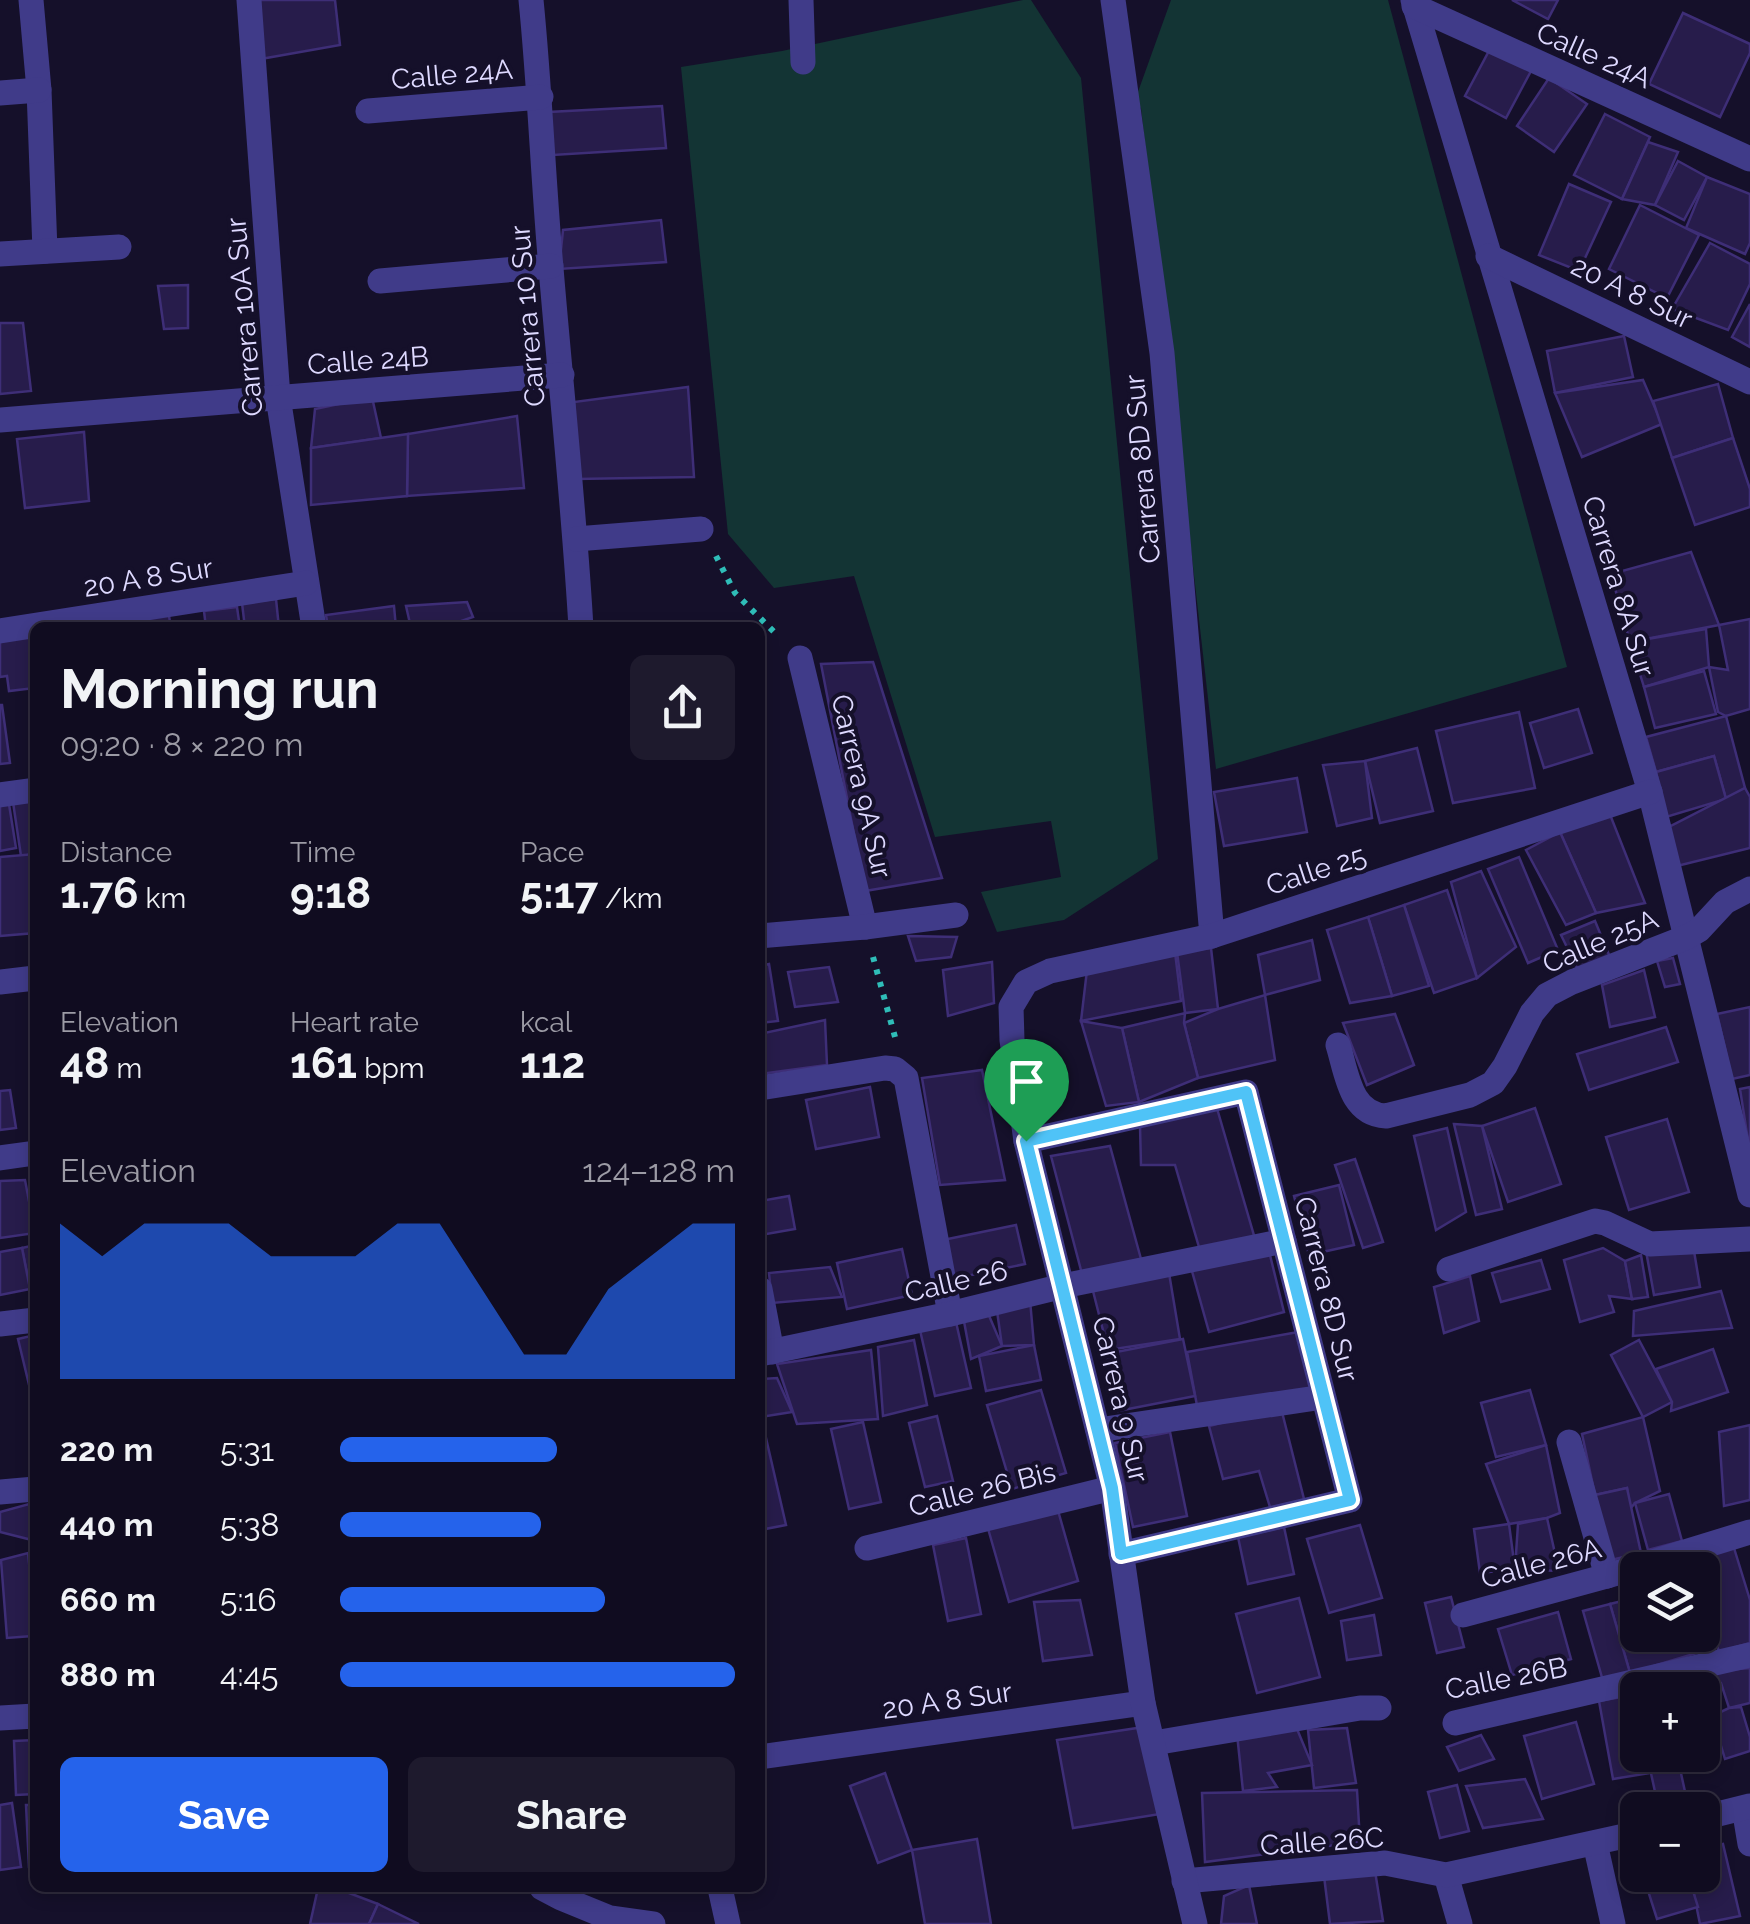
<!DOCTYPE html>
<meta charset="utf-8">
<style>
:root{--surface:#100c20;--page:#1e1a2d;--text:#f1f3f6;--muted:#9c9ba5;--line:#302c3e;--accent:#2563eb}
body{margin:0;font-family:Raleway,sans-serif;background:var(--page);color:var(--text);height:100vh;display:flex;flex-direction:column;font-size:38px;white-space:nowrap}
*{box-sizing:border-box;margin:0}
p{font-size:32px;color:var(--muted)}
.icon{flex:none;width:55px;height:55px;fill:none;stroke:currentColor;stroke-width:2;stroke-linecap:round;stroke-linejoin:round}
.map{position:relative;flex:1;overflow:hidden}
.panel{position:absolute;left:30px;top:622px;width:735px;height:1270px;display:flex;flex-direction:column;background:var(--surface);border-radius:15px;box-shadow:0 5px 15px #0003,0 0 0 2px var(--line)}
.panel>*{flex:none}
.buttons{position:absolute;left:1620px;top:1552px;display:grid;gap:20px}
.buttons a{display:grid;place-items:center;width:100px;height:100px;border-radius:15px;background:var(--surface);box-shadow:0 5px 15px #0003,0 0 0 2px var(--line);font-size:50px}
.pin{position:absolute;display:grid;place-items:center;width:85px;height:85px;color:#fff;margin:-102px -42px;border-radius:50% 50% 50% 0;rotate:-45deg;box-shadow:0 0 10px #0007}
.pin .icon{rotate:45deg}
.round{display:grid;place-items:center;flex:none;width:105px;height:105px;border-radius:15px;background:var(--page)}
.head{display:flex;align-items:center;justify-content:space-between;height:170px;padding:0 30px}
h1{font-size:55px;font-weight:700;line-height:75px}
.metrics{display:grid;grid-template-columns:repeat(3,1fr);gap:15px;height:170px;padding:10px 30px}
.metrics div{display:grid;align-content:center}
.metrics b{font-size:42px;font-weight:700}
.metrics small{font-size:28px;font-weight:400}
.metrics p{font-size:28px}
.chart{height:280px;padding:20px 30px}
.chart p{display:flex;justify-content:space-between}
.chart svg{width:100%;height:180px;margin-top:10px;fill:var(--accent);opacity:.7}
.cta{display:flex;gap:20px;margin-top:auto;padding:20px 30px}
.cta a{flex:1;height:115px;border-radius:15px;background:var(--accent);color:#fff;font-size:40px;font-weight:700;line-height:115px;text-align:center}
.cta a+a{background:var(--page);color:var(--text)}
ul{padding:0 30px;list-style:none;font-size:32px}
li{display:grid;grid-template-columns:160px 120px 1fr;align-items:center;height:75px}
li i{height:25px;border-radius:12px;background:var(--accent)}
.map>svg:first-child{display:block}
.green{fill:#133434}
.building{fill:#271c4b;stroke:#3e2e77;stroke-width:2.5}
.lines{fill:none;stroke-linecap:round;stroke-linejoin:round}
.path{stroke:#2fbdb8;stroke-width:6;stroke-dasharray:5 8;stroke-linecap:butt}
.minor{stroke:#403b89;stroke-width:25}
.route-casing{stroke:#fff;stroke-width:20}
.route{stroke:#4fc3f7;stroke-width:12}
.labels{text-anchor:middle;stroke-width:8;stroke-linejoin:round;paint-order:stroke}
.street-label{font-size:28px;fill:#ded9ff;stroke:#15102a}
</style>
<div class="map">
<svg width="1750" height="1924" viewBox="0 0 1750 1924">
<rect width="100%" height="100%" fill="#15102a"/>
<!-- green -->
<g class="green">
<polygon points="1023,0 1031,0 1081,78 1158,859 1064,920 997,932 981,892 1061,877 1051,821 935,837 854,576 774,588 728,534 681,67 782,51"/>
<polygon points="1171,0 1388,0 1567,667 1216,769 1141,108 1134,103"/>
</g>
<!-- building -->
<g class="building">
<polygon points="259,0 335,0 340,45 255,60"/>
<polygon points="1512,0 1558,0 1548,19"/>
<polygon points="1683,13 1750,44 1750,53 1720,117 1649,84"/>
<polygon points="1490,49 1531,71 1506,118 1465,96"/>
<polygon points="1549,78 1587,104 1554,152 1517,126"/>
<polygon points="662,106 666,148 553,155 549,112"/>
<polygon points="1605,114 1650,137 1622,199 1574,175"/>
<polygon points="1648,142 1678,152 1655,205 1622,199"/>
<polygon points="1678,161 1707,177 1684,220 1655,205"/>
<polygon points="1707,177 1750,194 1750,243 1745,254 1686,228"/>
<polygon points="1569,184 1611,202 1579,271 1539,255"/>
<polygon points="1640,205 1699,235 1667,298 1609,269"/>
<polygon points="661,220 666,262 559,269 563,230"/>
<polygon points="1710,243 1750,264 1750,284 1728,330 1672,309"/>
<polygon points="188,285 188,328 164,329 158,286"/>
<polygon points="1750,304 1750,347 1732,337"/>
<polygon points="0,323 23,323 31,391 0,394"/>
<polygon points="1624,336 1633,377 1555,393 1547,351"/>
<polygon points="1643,380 1662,424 1582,457 1555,393"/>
<polygon points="1718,384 1733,438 1672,458 1653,401"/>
<polygon points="688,387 694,477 576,479 574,402"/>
<polygon points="372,397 381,438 311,448 315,409"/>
<polygon points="517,416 524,488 407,496 408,434"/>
<polygon points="84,432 89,501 25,508 17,439"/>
<polygon points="408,434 407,496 311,505 311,448"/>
<polygon points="1733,438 1750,489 1750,507 1695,525 1672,458"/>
<polygon points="1691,552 1719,625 1630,642 1611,574"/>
<polygon points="276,599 279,628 245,628 242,603"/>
<polygon points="467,602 473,617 441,628 411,628 406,606"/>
<polygon points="394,606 396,628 328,628 326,615"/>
<polygon points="237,607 240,628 206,628 204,611"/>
<polygon points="168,610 171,628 134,628 132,616"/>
<polygon points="1750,619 1750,709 1726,716 1718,712 1709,667 1728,670 1719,625"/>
<polygon points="29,627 35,688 9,691 7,676 0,677 0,634"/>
<polygon points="1706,629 1709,667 1644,687 1630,642"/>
<polygon points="873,662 942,878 865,891 821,664"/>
<polygon points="1704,671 1716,714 1655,728 1644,687"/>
<polygon points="0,705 2,705 10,763 0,764"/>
<polygon points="1578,709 1592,753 1544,768 1530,723"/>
<polygon points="1519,712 1535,788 1453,803 1436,731"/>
<polygon points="1726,716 1745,788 1726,799 1714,756 1656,772 1646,737"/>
<polygon points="1417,748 1433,811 1380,823 1365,761"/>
<polygon points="1714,756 1726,799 1666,817 1656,772"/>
<polygon points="1365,761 1372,818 1337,826 1323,765"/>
<polygon points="1297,778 1307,832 1224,846 1214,792"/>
<polygon points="1745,788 1750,797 1750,848 1677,866 1667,828"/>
<polygon points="8,798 16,848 0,851 0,799"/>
<polygon points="35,799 35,854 21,856 13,802"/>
<polygon points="1609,812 1645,903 1596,913 1560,832"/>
<polygon points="1560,832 1596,913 1566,925 1526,850"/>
<polygon points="35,854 35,933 0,936 0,857"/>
<polygon points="1519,857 1558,950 1528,963 1488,869"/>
<polygon points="1481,871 1516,947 1477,978 1451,882"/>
<polygon points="1447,890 1477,978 1434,993 1404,905"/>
<polygon points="1404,905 1429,986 1392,996 1368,917"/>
<polygon points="1368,917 1392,996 1350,1003 1327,930"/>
<polygon points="1595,921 1612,962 1579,972 1561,935"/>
<polygon points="908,936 957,937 951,957 916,961"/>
<polygon points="1312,940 1320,980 1265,995 1258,955"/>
<polygon points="1211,948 1218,1009 1185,1013 1177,952"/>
<polygon points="1175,952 1181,1001 1081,1021 1087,970"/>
<polygon points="1673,958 1680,984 1665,987 1657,961"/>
<polygon points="992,962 994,1003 948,1016 943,970"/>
<polygon points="769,964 778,1021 760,1023 760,966"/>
<polygon points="829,967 838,1002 795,1007 788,972"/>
<polygon points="1644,970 1655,1017 1610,1027 1602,985"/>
<polygon points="1265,995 1275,1060 1198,1078 1184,1023 1218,1009"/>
<polygon points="1750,1007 1750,1075 1732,1079 1717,1014"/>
<polygon points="1185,1013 1184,1023 1198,1078 1139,1102 1122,1028"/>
<polygon points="1395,1014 1414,1065 1367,1085 1343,1023"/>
<polygon points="825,1020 827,1065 760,1074 760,1034"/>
<polygon points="1081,1021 1122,1028 1139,1102 1106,1106"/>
<polygon points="1666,1027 1678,1062 1589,1090 1577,1054"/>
<polygon points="982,1070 1005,1180 940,1185 922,1078"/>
<polygon points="870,1087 879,1137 816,1149 806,1100"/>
<polygon points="1750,1087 1750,1153 1740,1089"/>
<polygon points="10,1090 16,1128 0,1130 0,1091"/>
<polygon points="1216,1105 1255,1239 1201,1254 1175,1165 1141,1165 1140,1126"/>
<polygon points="1535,1108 1561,1184 1508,1202 1482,1126"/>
<polygon points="1667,1119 1689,1192 1629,1210 1606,1137"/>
<polygon points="1454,1124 1482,1126 1502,1209 1476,1215"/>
<polygon points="1447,1128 1466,1212 1436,1230 1414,1136"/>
<polygon points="1110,1146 1141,1259 1082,1274 1051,1156"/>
<polygon points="1355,1159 1383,1242 1363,1248 1335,1165"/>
<polygon points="25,1180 35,1233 0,1238 0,1181"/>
<polygon points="1339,1185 1354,1245 1309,1255 1294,1196"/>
<polygon points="789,1196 795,1229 760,1235 760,1201"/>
<polygon points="1016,1225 1025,1264 952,1279 943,1240"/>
<polygon points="35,1245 35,1288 30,1289 22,1248"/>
<polygon points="1693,1245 1700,1287 1654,1295 1646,1251"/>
<polygon points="1268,1247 1284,1312 1209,1332 1190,1264"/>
<polygon points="22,1248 30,1289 0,1295 0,1252"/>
<polygon points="1603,1248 1625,1261 1632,1299 1609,1296 1614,1312 1580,1322 1564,1260"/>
<polygon points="902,1249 912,1295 847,1309 837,1263"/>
<polygon points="1641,1255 1648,1297 1632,1299 1625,1261"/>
<polygon points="1541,1260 1550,1289 1501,1302 1492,1273"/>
<polygon points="830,1267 842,1297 772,1303 769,1273"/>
<polygon points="1169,1273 1180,1339 1108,1350 1093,1291"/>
<polygon points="1470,1276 1479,1321 1444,1333 1434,1287"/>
<polygon points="1721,1291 1732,1328 1633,1336 1634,1311"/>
<polygon points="1030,1300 1034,1345 1002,1346 996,1304"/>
<polygon points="987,1311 1002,1346 971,1359 963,1316"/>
<polygon points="956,1322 971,1388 935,1396 920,1330"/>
<polygon points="1304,1331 1316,1390 1198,1411 1187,1352"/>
<polygon points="35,1335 35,1392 31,1393 18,1339"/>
<polygon points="1183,1339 1195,1396 1118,1411 1106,1354"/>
<polygon points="914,1340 927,1405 883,1416 878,1347"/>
<polygon points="1639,1340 1672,1402 1643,1417 1611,1355"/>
<polygon points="1034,1345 1041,1380 986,1391 979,1356"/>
<polygon points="1713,1349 1728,1392 1671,1411 1672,1402 1656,1369"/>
<polygon points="871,1350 878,1419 797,1424 777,1364"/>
<polygon points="777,1378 792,1412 760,1417 760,1379"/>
<polygon points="1041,1390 1066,1473 1012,1489 987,1405"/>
<polygon points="1530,1390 1546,1445 1496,1457 1481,1403"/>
<polygon points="1281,1408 1306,1507 1273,1517 1259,1471 1223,1479 1209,1426"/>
<polygon points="937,1416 953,1481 925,1487 909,1423"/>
<polygon points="1643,1417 1660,1491 1635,1503 1630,1509 1627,1488 1595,1495 1582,1434"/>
<polygon points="863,1422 881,1502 849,1509 831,1429"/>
<polygon points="1750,1425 1750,1500 1724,1506 1719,1432"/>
<polygon points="1170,1432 1187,1516 1133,1527 1115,1443"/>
<polygon points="766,1438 786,1525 760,1530 760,1439"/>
<polygon points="1546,1445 1560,1513 1547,1518 1509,1524 1486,1464"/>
<polygon points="1627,1488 1641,1553 1611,1560 1595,1495"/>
<polygon points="1669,1494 1682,1541 1648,1550 1635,1503"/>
<polygon points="29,1504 32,1540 0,1532 0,1512"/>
<polygon points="1057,1507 1078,1581 1009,1602 987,1525"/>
<polygon points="1547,1518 1559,1571 1515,1569 1518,1524"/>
<polygon points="1509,1524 1515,1569 1480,1573 1474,1529"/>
<polygon points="1360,1525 1382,1598 1329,1613 1307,1539"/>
<polygon points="1284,1527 1294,1574 1248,1584 1238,1537"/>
<polygon points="966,1538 981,1614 948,1621 933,1545"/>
<polygon points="1734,1548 1750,1600 1750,1643 1719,1652 1702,1598 1702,1570 1694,1570 1691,1560"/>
<polygon points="28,1553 34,1613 32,1636 7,1638 1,1560"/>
<polygon points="1451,1597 1464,1647 1437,1653 1425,1603"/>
<polygon points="1638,1597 1638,1635 1702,1633 1707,1650 1630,1673 1610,1604"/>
<polygon points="1299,1598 1320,1677 1257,1693 1236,1614"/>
<polygon points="1080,1600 1092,1655 1043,1661 1034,1602"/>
<polygon points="1610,1604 1630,1673 1603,1681 1583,1611"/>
<polygon points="1558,1612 1571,1659 1512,1675 1498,1629"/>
<polygon points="1374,1615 1381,1655 1347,1660 1341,1621"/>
<polygon points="1750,1668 1750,1703 1729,1708 1721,1683 1691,1685 1694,1673"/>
<polygon points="1708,1684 1712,1716 1702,1719 1702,1690 1692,1690 1691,1685"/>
<polygon points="1638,1694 1638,1755 1647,1755 1650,1773 1613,1779 1599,1701"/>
<polygon points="1741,1707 1750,1737 1750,1751 1725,1759 1712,1716 1729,1708"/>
<polygon points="1576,1722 1594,1784 1542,1799 1524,1736"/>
<polygon points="1144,1727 1160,1814 1073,1828 1057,1740"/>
<polygon points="1347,1728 1356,1783 1314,1788 1308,1730"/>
<polygon points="1297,1729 1312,1765 1268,1773 1277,1787 1243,1791 1237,1734"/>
<polygon points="1481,1735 1494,1759 1459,1771 1447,1747"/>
<polygon points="35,1740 35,1794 16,1795 14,1741"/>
<polygon points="1647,1755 1677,1755 1689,1810 1659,1810"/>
<polygon points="885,1773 912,1850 878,1863 850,1786"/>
<polygon points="1525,1779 1543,1819 1483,1828 1466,1786"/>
<polygon points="1457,1785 1469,1831 1440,1838 1428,1792"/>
<polygon points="1357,1790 1360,1842 1205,1862 1202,1793"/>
<polygon points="12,1803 21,1867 0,1870 0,1805"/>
<polygon points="26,1805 35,1805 35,1867 29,1867"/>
<polygon points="977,1839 991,1924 925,1924 912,1850"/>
<polygon points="1723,1844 1740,1916 1700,1924 1690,1875 1702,1875 1702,1848"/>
<polygon points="1375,1871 1383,1921 1330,1924 1324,1876"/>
<polygon points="1643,1875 1688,1875 1698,1907 1657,1919"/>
<polygon points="1249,1885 1257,1924 1221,1924 1224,1896"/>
<polygon points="318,1888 336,1888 378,1904 369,1924 310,1924"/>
<polygon points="378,1904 419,1924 369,1924"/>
</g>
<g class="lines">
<!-- path -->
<g class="path">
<polyline points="716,556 735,593 778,636"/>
<polyline points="873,957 895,1037"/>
</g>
<!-- minor -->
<g class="minor">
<polyline points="31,0 39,90 45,251"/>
<polyline points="249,0 278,397 314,628"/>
<path d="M531 0C540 89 543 179 551 268 561 388 574 507 581 628"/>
<polyline points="801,0 803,62"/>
<polyline points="1113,0 1162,353 1212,936"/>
<polyline points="1413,0 1650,792 1750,1195"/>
<polyline points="1414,6 1750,159"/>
<polyline points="0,93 39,90"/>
<polyline points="368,111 541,97"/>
<polyline points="0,254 119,247"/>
<polyline points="1488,256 1750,382"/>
<polyline points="380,281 551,266"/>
<polyline points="0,420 562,375"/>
<polyline points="576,539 701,529"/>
<polyline points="0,631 306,583"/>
<polyline points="800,658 865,927"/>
<polyline points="0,795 35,790"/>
<polyline points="760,936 865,927 956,915"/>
<polyline points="0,982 35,978"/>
<path d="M1338 1045C1347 1074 1350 1114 1386 1116L1470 1095 1493 1083 1505 1066 1532 1013 1547 995 1572 982 1687 937 1699 930 1725 902 1750 889"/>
<polyline points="760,1088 885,1068 895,1069 906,1078 950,1314"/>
<polyline points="1026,1141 1246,1092 1350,1500 1121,1554"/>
<polyline points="0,1158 35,1153"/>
<polyline points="1449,1269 1595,1221 1605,1223 1650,1244 1750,1239"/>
<polyline points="760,1289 772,1352"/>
<polyline points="0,1324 35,1320"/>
<polyline points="760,1354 950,1314 1063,1286 1284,1241"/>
<polyline points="1098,1430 1323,1397"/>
<polyline points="1569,1442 1607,1576"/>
<polyline points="0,1492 35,1489"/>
<polyline points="867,1548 1112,1488"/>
<polyline points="1463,1615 1607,1576 1750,1532"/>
<polyline points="0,1718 35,1716"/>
<polyline points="1455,1723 1750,1655"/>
<polyline points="1154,1743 1360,1708 1379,1708"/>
<polyline points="760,1757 1143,1703"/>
<polyline points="1744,1808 1750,1844"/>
<polyline points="1702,1818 1750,1806"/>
<polyline points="1595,1843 1613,1924"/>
<polyline points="1446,1875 1460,1924"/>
<polyline points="1184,1881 1385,1863 1446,1875 1638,1833"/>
<polyline points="542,1888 561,1898 610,1918 653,1924"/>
<polyline points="720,1888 728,1924"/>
<polyline points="1195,1924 1143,1703 1112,1488 1026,1141 1012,1040 1011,1007 1026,982 1050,971 1212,936 1650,792"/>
</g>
</g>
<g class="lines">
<!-- route casing -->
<g class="route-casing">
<polygon id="route" points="1246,1092 1350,1500 1121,1554 1112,1488 1026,1141"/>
</g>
<!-- route -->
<use href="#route" class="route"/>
</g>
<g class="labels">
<!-- street labels -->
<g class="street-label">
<text transform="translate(1594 55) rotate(24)" y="10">Calle 24A</text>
<text transform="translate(452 74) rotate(-5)" y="10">Calle 24A</text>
<text transform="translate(1632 292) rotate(26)" y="10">20 A 8 Sur</text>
<text transform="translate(527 316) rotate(-95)" y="10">Carrera 10 Sur</text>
<text transform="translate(244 317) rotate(-95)" y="10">Carrera 10A Sur</text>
<text transform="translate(368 360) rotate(-4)" y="10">Calle 24B</text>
<text transform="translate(1142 469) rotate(-95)" y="10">Carrera 8D Sur</text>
<text transform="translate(148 577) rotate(-9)" y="10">20 A 8 Sur</text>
<text transform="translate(1619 586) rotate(73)" y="10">Carrera 8A Sur</text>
<text transform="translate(862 786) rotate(77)" y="10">Carrera 9A Sur</text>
<text transform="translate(1316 870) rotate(-18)" y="10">Calle 25</text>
<text transform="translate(1600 941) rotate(-23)" y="10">Calle 25A</text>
<text transform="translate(956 1281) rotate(-13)" y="10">Calle 26</text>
<text transform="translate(1327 1289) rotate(76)" y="10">Carrera 8D Sur</text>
<text transform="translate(1121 1399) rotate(77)" y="10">Carrera 9 Sur</text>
<text transform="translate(982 1489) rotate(-14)" y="10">Calle 26 Bis</text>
<text transform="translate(1541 1563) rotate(-15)" y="10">Calle 26A</text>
<text transform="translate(1506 1678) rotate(-11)" y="10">Calle 26B</text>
<text transform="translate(947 1700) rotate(-8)" y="10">20 A 8 Sur</text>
<text transform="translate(1322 1841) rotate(-4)" y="10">Calle 26C</text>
</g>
</g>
</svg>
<div class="buttons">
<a><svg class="icon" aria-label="layers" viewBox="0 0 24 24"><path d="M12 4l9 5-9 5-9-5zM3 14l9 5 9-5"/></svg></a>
<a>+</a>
<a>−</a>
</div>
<div class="pin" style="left:1026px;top:1141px;background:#1e9e55"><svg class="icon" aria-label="arrive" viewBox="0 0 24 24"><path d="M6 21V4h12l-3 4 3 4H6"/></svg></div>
<section class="panel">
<div class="head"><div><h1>Morning run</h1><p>09:20 · 8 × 220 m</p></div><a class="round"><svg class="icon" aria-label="share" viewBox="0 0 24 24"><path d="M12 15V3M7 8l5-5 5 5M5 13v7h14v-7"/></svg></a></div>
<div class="metrics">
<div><p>Distance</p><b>1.76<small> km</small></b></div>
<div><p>Time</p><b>9:18</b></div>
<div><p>Pace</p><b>5:17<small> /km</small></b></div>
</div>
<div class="metrics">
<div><p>Elevation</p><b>48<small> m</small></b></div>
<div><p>Heart rate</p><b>161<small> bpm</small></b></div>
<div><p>kcal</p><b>112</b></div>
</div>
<div class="chart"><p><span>Elevation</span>124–128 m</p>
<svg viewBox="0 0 160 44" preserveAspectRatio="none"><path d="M0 44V6L10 14L20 6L30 6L40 6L50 14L60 14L70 14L80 6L90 6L100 22L110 38L120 38L130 22L140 14L150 6L160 6V44z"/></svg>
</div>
<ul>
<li><b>220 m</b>5:31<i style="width:55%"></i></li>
<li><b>440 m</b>5:38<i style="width:51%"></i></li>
<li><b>660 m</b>5:16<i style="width:67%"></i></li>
<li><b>880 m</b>4:45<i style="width:100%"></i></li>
</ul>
<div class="cta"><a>Save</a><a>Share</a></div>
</section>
</div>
